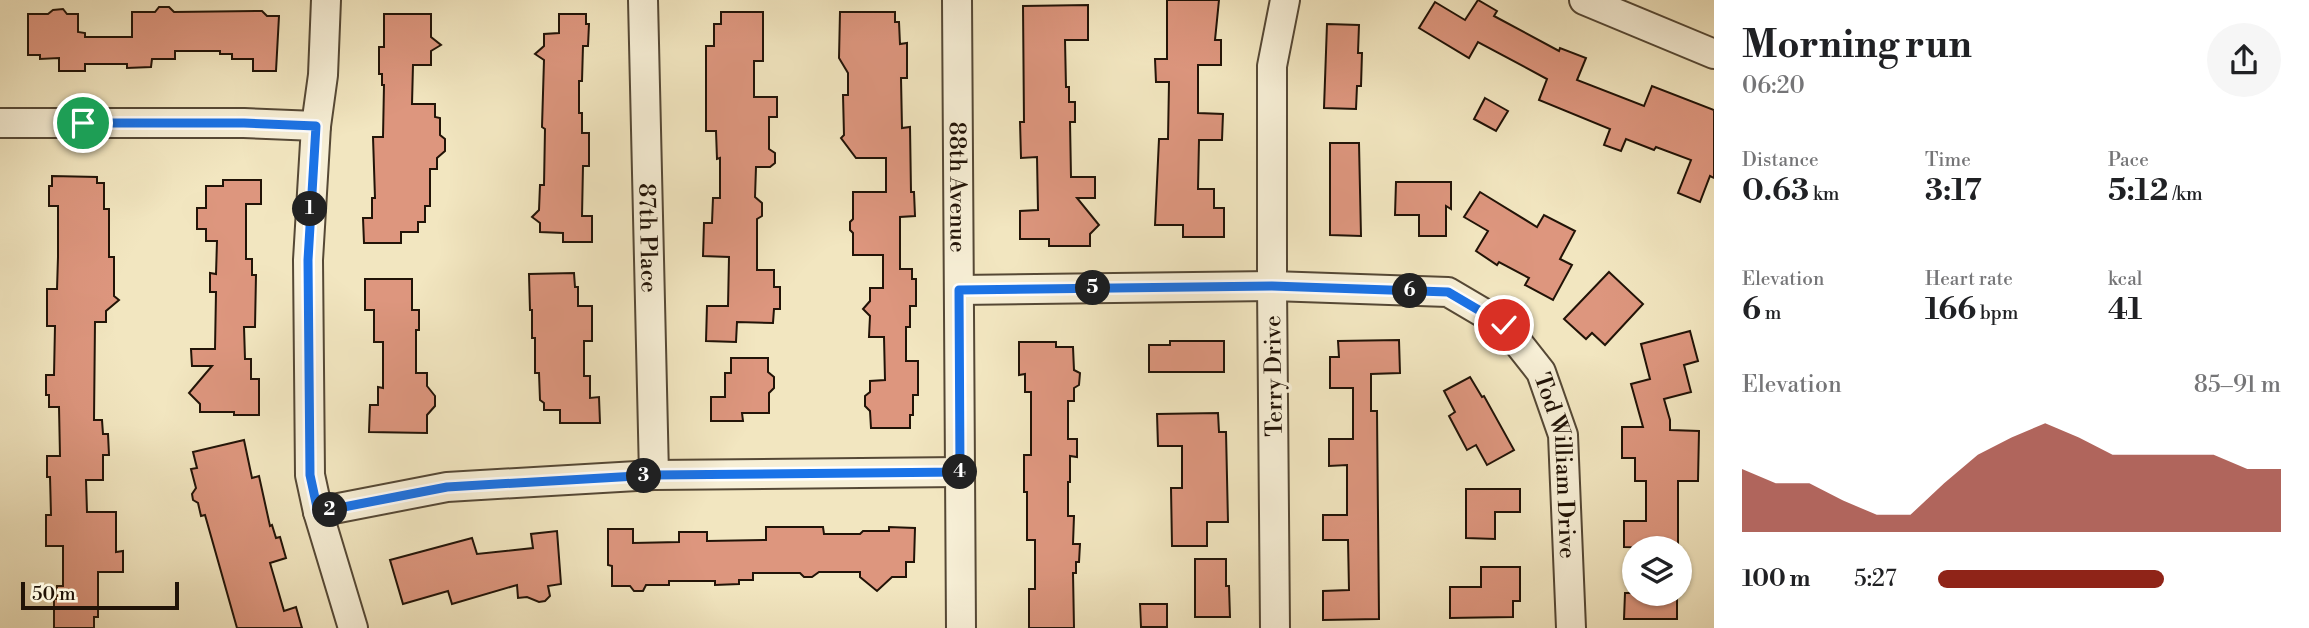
<!DOCTYPE html>
<meta charset="utf-8">
<style>
:root{--surface:#fff;--page:#f6f6f6;--text:#202124;--muted:#757577;--accent:#8f2418}
body{margin:0;font-family:"Libre Bodoni",serif;background:var(--page);color:var(--text);height:100vh;display:flex;flex-direction:column;font-size:26px;white-space:nowrap}
*{box-sizing:border-box;margin:0}
p{font-size:23px;color:var(--muted)}
.icon{flex:none;width:38px;height:38px;fill:none;stroke:currentColor;stroke-width:2;stroke-linecap:round;stroke-linejoin:round}
.map{position:relative;flex:1;overflow:hidden}
.panel{display:flex;flex-direction:column;background:var(--surface);width:595px}
.panel>*{flex:none}
.fabs{position:absolute;left:1622px;top:536px;display:grid;gap:14px}
.fabs a{display:grid;place-items:center;width:70px;height:70px;border-radius:50%;background:var(--surface);box-shadow:0 2px 5px #0004;font-size:35px}
.scale{position:absolute;left:21px;bottom:18px;width:158px;box-sizing:border-box;padding-left:7px;border:4px solid #211307;border-top:0;font-size:19px;line-height:24px;white-space:nowrap;color:#211307;-webkit-text-stroke:5px #f7efd6;paint-order:stroke}
.pin{position:absolute;display:grid;place-items:center;width:60px;height:60px;color:#fff;margin:-30px;border:4px solid #fff;border-radius:50%;box-shadow:0 2px 7px #0007}
.km{position:absolute;width:35px;height:35px;margin:-18px;border-radius:50%;background:#222;color:#fff;font-size:19px;line-height:35px;text-align:center}
.round{display:grid;place-items:center;flex:none;width:74px;height:74px;border-radius:37px;background:var(--page)}
.head{display:flex;align-items:center;justify-content:space-between;height:119px;padding:0 28px}
h1{font-size:38px;font-weight:700;line-height:52px}
.figures{display:grid;grid-template-columns:repeat(3,1fr);gap:10px;height:119px;padding:7px 28px}
.figures div{display:grid;align-content:center}
.figures b{font-size:30px;font-weight:700}
.figures small{font-size:19px;font-weight:400}
.figures p{font-size:19px}
.chart{height:196px;padding:14px 28px}
.chart p{display:flex;justify-content:space-between}
.chart svg{width:100%;height:126px;margin-top:7px;fill:var(--accent);opacity:.7}
ul{padding:0 28px;list-style:none;font-size:23px}
li{display:grid;grid-template-columns:112px 84px 1fr;align-items:center;height:52px}
li i{height:18px;border-radius:9px;background:var(--accent)}
main{display:flex;flex:1;min-height:0}
.map>svg:first-child{display:block}
.building{fill:#dd967e;stroke:#211307;stroke-width:2}
.lines{fill:none;stroke-linecap:round;stroke-linejoin:round}
.minor-casing{stroke:#554835;stroke-width:32}
.minor{stroke:#f7efd6;stroke-width:28}
.route-casing{stroke:#fff;stroke-width:14}
.route{stroke:#1a73e8;stroke-width:9}
.labels{text-anchor:middle;stroke-width:7;stroke-linejoin:round;paint-order:stroke}
.street-label{font-size:23px;fill:#211307;stroke:#f7efd6}
</style>
<main>
<div class="map">
<svg width="1714" height="628" viewBox="0 0 1714 628">
<rect width="100%" height="100%" fill="#f2e6c0"/>
<filter id="stains"><feTurbulence type="fractalNoise" baseFrequency=".00286" numOctaves="4"/><feColorMatrix values="0 0 0 0 .2 0 0 0 0 .09 0 0 0 0 .02 0 0 0 .5 -.17"/></filter>
<radialGradient id="worn" r=".72"><stop offset=".6" stop-color="#630" stop-opacity="0"/><stop offset="1" stop-color="#630" stop-opacity=".3"/></radialGradient>
<!-- building -->
<g class="building">
<polygon points="1167,0 1219,0 1215,40 1221,40 1221,65 1198,65 1198,113 1223,114 1222,140 1199,140 1198,189 1214,189 1214,208 1224,208 1224,237 1183,237 1183,225 1155,225 1159,139 1168,139 1169,82 1156,82 1155,59 1167,59"/>
<polygon points="1478,0 1497,11 1494,16 1559,51 1560,48 1586,58 1577,80 1644,106 1652,86 1714,110 1714,178 1710,176 1700,202 1678,193 1691,160 1656,147 1654,150 1626,139 1621,151 1604,145 1610,129 1539,100 1547,79 1478,42 1469,58 1419,28 1435,2 1465,20"/>
<polygon points="1088,5 1088,40 1065,40 1066,87 1069,87 1069,102 1075,102 1075,122 1070,122 1071,177 1095,177 1095,198 1077,198 1099,225 1090,234 1090,246 1049,246 1049,239 1020,239 1020,211 1038,210 1037,157 1021,158 1020,122 1024,122 1023,6"/>
<polygon points="159,7 169,7 174,12 262,11 267,16 279,16 276,71 253,71 253,59 232,59 232,54 220,54 220,51 175,51 175,59 152,59 151,67 127,68 127,64 85,64 85,71 59,71 59,58 40,59 40,55 28,55 28,14 48,14 53,10 63,9 67,14 78,14 78,32 85,33 85,37 132,37 132,12 155,12"/>
<polygon points="721,12 763,12 763,61 754,61 754,97 777,97 777,117 769,117 769,149 775,153 775,163 770,167 756,167 755,197 762,203 762,216 757,219 757,270 774,270 774,287 780,287 780,309 774,309 773,323 737,322 736,342 706,341 707,306 728,306 729,257 703,256 704,223 712,223 713,198 720,198 720,158 717,159 716,131 706,131 706,46 714,46 714,24 721,24"/>
<polygon points="840,12 895,12 895,22 899,22 900,44 907,43 907,78 901,78 902,128 910,127 911,192 914,192 915,216 900,217 900,269 912,269 912,279 916,279 916,306 910,306 910,327 906,327 906,361 918,361 918,395 913,395 913,415 910,415 910,428 871,428 870,411 865,406 865,396 870,392 870,381 885,380 884,337 869,337 870,316 863,309 870,301 870,288 883,288 883,255 853,255 853,233 850,230 850,222 853,219 853,192 886,192 886,158 856,158 841,138 844,135 843,95 848,95 848,73 839,58"/>
<polygon points="384,14 431,14 431,37 441,45 431,51 431,65 413,65 412,104 435,104 435,117 440,118 440,135 445,139 445,151 437,158 437,169 430,169 430,206 425,206 425,222 418,222 418,232 401,232 401,243 364,243 363,218 372,218 372,198 375,198 373,137 383,137 384,85 382,85 382,74 379,74 379,47 384,47"/>
<polygon points="559,14 586,14 586,24 589,24 588,46 583,46 582,81 579,81 579,113 582,113 582,133 589,133 589,166 583,166 582,216 592,216 592,242 563,242 563,233 540,232 540,223 532,217 539,210 540,185 544,185 545,129 542,127 544,60 535,54 544,46 544,34 559,33"/>
<polygon points="1327,24 1359,25 1358,53 1362,53 1361,86 1357,86 1356,109 1324,108"/>
<polygon points="1485,98 1508,111 1496,131 1474,119"/>
<polygon points="1330,143 1359,143 1361,236 1330,235"/>
<polygon points="52,176 97,177 97,183 104,183 104,209 109,209 109,257 114,257 114,296 119,300 106,311 106,322 95,322 94,420 102,420 103,434 108,434 109,455 103,455 103,480 86,480 87,512 116,512 116,552 123,551 123,572 98,572 98,617 94,617 94,628 54,628 54,599 57,599 57,586 63,586 63,546 46,546 46,515 51,515 50,477 47,477 47,456 60,456 59,407 49,407 49,395 46,395 46,375 54,375 55,326 47,326 47,289 57,289 58,257 58,206 49,206 49,186 52,186"/>
<polygon points="223,180 261,180 261,204 246,204 246,259 252,259 252,275 256,275 255,327 244,327 245,359 251,359 251,379 259,379 259,415 234,415 234,412 200,412 200,404 189,393 212,366 192,366 191,349 215,349 216,292 210,292 210,273 216,274 217,241 206,241 206,229 197,229 197,208 206,208 206,186 223,186"/>
<polygon points="1396,182 1451,182 1451,209 1446,206 1446,236 1419,236 1419,215 1395,215"/>
<polygon points="1480,192 1537,227 1544,215 1575,231 1560,259 1572,265 1553,300 1525,285 1529,278 1499,262 1497,265 1476,251 1488,231 1464,217"/>
<polygon points="1609,272 1643,304 1605,345 1592,333 1586,339 1564,319"/>
<polygon points="574,273 575,287 578,287 578,306 592,306 592,341 584,341 584,376 590,376 590,398 599,397 600,423 560,423 560,410 544,410 544,403 540,400 539,373 535,373 535,338 532,338 532,310 530,310 529,274"/>
<polygon points="365,279 412,279 412,310 419,310 419,330 416,330 416,373 427,373 427,386 435,396 435,406 427,415 427,433 369,432 370,405 378,405 378,387 383,388 383,342 374,342 374,310 365,310"/>
<polygon points="1690,331 1698,361 1684,365 1691,392 1664,399 1670,420 1670,430 1699,431 1698,481 1678,481 1678,548 1624,547 1624,521 1646,521 1646,481 1635,481 1635,458 1622,458 1622,427 1643,427 1631,384 1650,379 1641,344"/>
<polygon points="1399,340 1400,373 1371,374 1371,411 1377,411 1379,619 1323,620 1323,591 1349,590 1348,540 1323,540 1323,515 1347,515 1347,465 1329,466 1329,439 1353,439 1353,388 1330,388 1330,357 1339,357 1338,341"/>
<polygon points="1170,341 1224,341 1224,372 1149,372 1149,345 1170,345"/>
<polygon points="1019,342 1056,342 1056,347 1073,347 1074,370 1080,373 1079,385 1074,388 1074,401 1068,401 1068,439 1077,439 1077,457 1070,456 1070,482 1068,482 1068,516 1074,516 1073,544 1080,544 1079,562 1076,562 1076,573 1073,573 1074,628 1029,628 1029,589 1035,589 1035,540 1027,540 1027,492 1024,492 1024,455 1031,455 1031,392 1025,392 1025,374 1019,375"/>
<polygon points="731,358 768,358 768,372 774,377 774,388 769,393 769,413 742,413 743,421 711,421 711,397 725,397 725,373 731,373"/>
<polygon points="1470,377 1482,397 1484,396 1514,450 1487,465 1476,445 1467,450 1449,416 1455,412 1444,391"/>
<polygon points="1218,413 1219,432 1226,432 1228,522 1207,522 1207,546 1172,546 1171,488 1182,488 1182,446 1158,446 1157,414"/>
<polygon points="244,440 252,478 259,476 270,526 272,525 276,538 280,537 286,558 270,563 284,611 296,607 302,628 237,628 205,515 201,516 198,503 193,500 192,494 196,488 191,469 197,468 193,452"/>
<polygon points="1466,489 1520,489 1520,512 1495,512 1495,539 1466,538"/>
<polygon points="766,527 823,527 824,534 860,534 863,531 889,531 889,527 915,528 914,562 906,562 906,577 892,577 877,591 860,577 860,572 819,572 812,577 804,577 800,573 753,573 753,580 739,580 739,584 715,585 715,581 669,581 669,585 646,585 643,591 634,591 630,586 612,586 612,566 608,565 608,529 633,529 633,543 679,542 679,532 707,532 707,541 766,540"/>
<polygon points="557,531 561,584 548,586 550,596 545,601 539,602 527,597 518,598 517,585 452,604 448,591 403,604 390,560 472,538 477,554 533,548 531,534"/>
<polygon points="1195,559 1226,559 1226,586 1229,586 1230,617 1195,617"/>
<polygon points="1481,567 1520,567 1520,601 1513,601 1513,617 1450,618 1450,587 1481,587"/>
<polygon points="1625,593 1677,593 1677,619 1624,619"/>
<polygon points="1140,604 1167,604 1167,627 1141,627"/>
</g>
<g class="lines">
<!-- minor casing -->
<g class="minor-casing">
<g id="minor">
<polyline points="326,0 323,75 316,126 308,260 310,475 318,512 353,628"/>
<path id="s1" d="M643 0 654 475"/>
<path id="s2" d="M957 0 961 628"/>
<polyline points="1584,0 1714,54"/>
<polyline points="0,123 244,123 316,126"/>
<path id="s3" d="M959 290 1272 286 1448 292 1504 325 1541 372 1563 435 1571 628"/>
<polyline points="318,512 447,487 654,475 960,472"/>
<polyline points="1275,628 1272,286 1272,66 1285,0"/>
</g>
</g>
<!-- minor -->
<use href="#minor" class="minor"/>
</g>
<g class="lines">
<!-- route casing -->
<g class="route-casing">
<polyline id="route" points="83,123 244,123 316,126 308,260 310,475 318,512 447,487 654,475 960,472 959,290 1272,286 1448,292 1504,325"/>
</g>
<!-- route -->
<use href="#route" class="route"/>
</g>
<g class="labels">
<!-- street labels -->
<g class="street-label">
<text dy="8" stroke="none"><textPath href="#s2" startOffset="187">88th Avenue</textPath></text>
<text dy="8" stroke="none"><textPath href="#s1" startOffset="238">87th Place</textPath></text>
<text transform="translate(1273 376) rotate(-91)" y="8">Terry Drive</text>
<text dy="8" stroke="none"><textPath href="#s3" startOffset="710">Tod William Drive</textPath></text>
</g>
</g>
<rect width="100%" height="100%" filter="url(#stains)"/>
<rect width="100%" height="100%" fill="url(#worn)"/>
</svg>
<div class="fabs">
<a><svg class="icon" aria-label="layers" viewBox="0 0 24 24"><path d="M12 4l9 5-9 5-9-5zM3 14l9 5 9-5"/></svg></a>
</div>
<div class="scale">50 m</div>
<div class="pin" style="left:83px;top:123px;background:#1e9e55"><svg class="icon" aria-label="arrive" viewBox="0 0 24 24"><path d="M6 21V4h12l-3 4 3 4H6"/></svg></div>
<div class="pin" style="left:1504px;top:325px;background:#d93025"><svg class="icon" aria-label="check" viewBox="0 0 24 24"><path d="M5 12l5 5 9-10"/></svg></div>
<b class="km" style="left:310px;top:209px">1</b>
<b class="km" style="left:330px;top:510px">2</b>
<b class="km" style="left:644px;top:476px">3</b>
<b class="km" style="left:960px;top:472px">4</b>
<b class="km" style="left:1093px;top:288px">5</b>
<b class="km" style="left:1410px;top:291px">6</b>
</div>
<section class="panel">
<div class="head"><div><h1>Morning run</h1><p>06:20</p></div><a class="round"><svg class="icon" aria-label="share" viewBox="0 0 24 24"><path d="M12 15V3M7 8l5-5 5 5M5 13v7h14v-7"/></svg></a></div>
<div class="figures">
<div><p>Distance</p><b>0.63<small> km</small></b></div>
<div><p>Time</p><b>3:17</b></div>
<div><p>Pace</p><b>5:12<small> /km</small></b></div>
</div>
<div class="figures">
<div><p>Elevation</p><b>6<small> m</small></b></div>
<div><p>Heart rate</p><b>166<small> bpm</small></b></div>
<div><p>kcal</p><b>41</b></div>
</div>
<div class="chart"><p><span>Elevation</span>85–91 m</p>
<svg viewBox="0 0 160 44" preserveAspectRatio="none"><path d="M0 44V22L10 27L20 27L30 33L40 38L50 38L60 27L70 17L80 11L90 6L100 11L110 17L120 17L130 17L140 17L150 22L160 22V44z"/></svg>
</div>
<ul>
<li><b>100 m</b>5:27<i style="width:66%"></i></li>
</ul>
</section>
</main>
